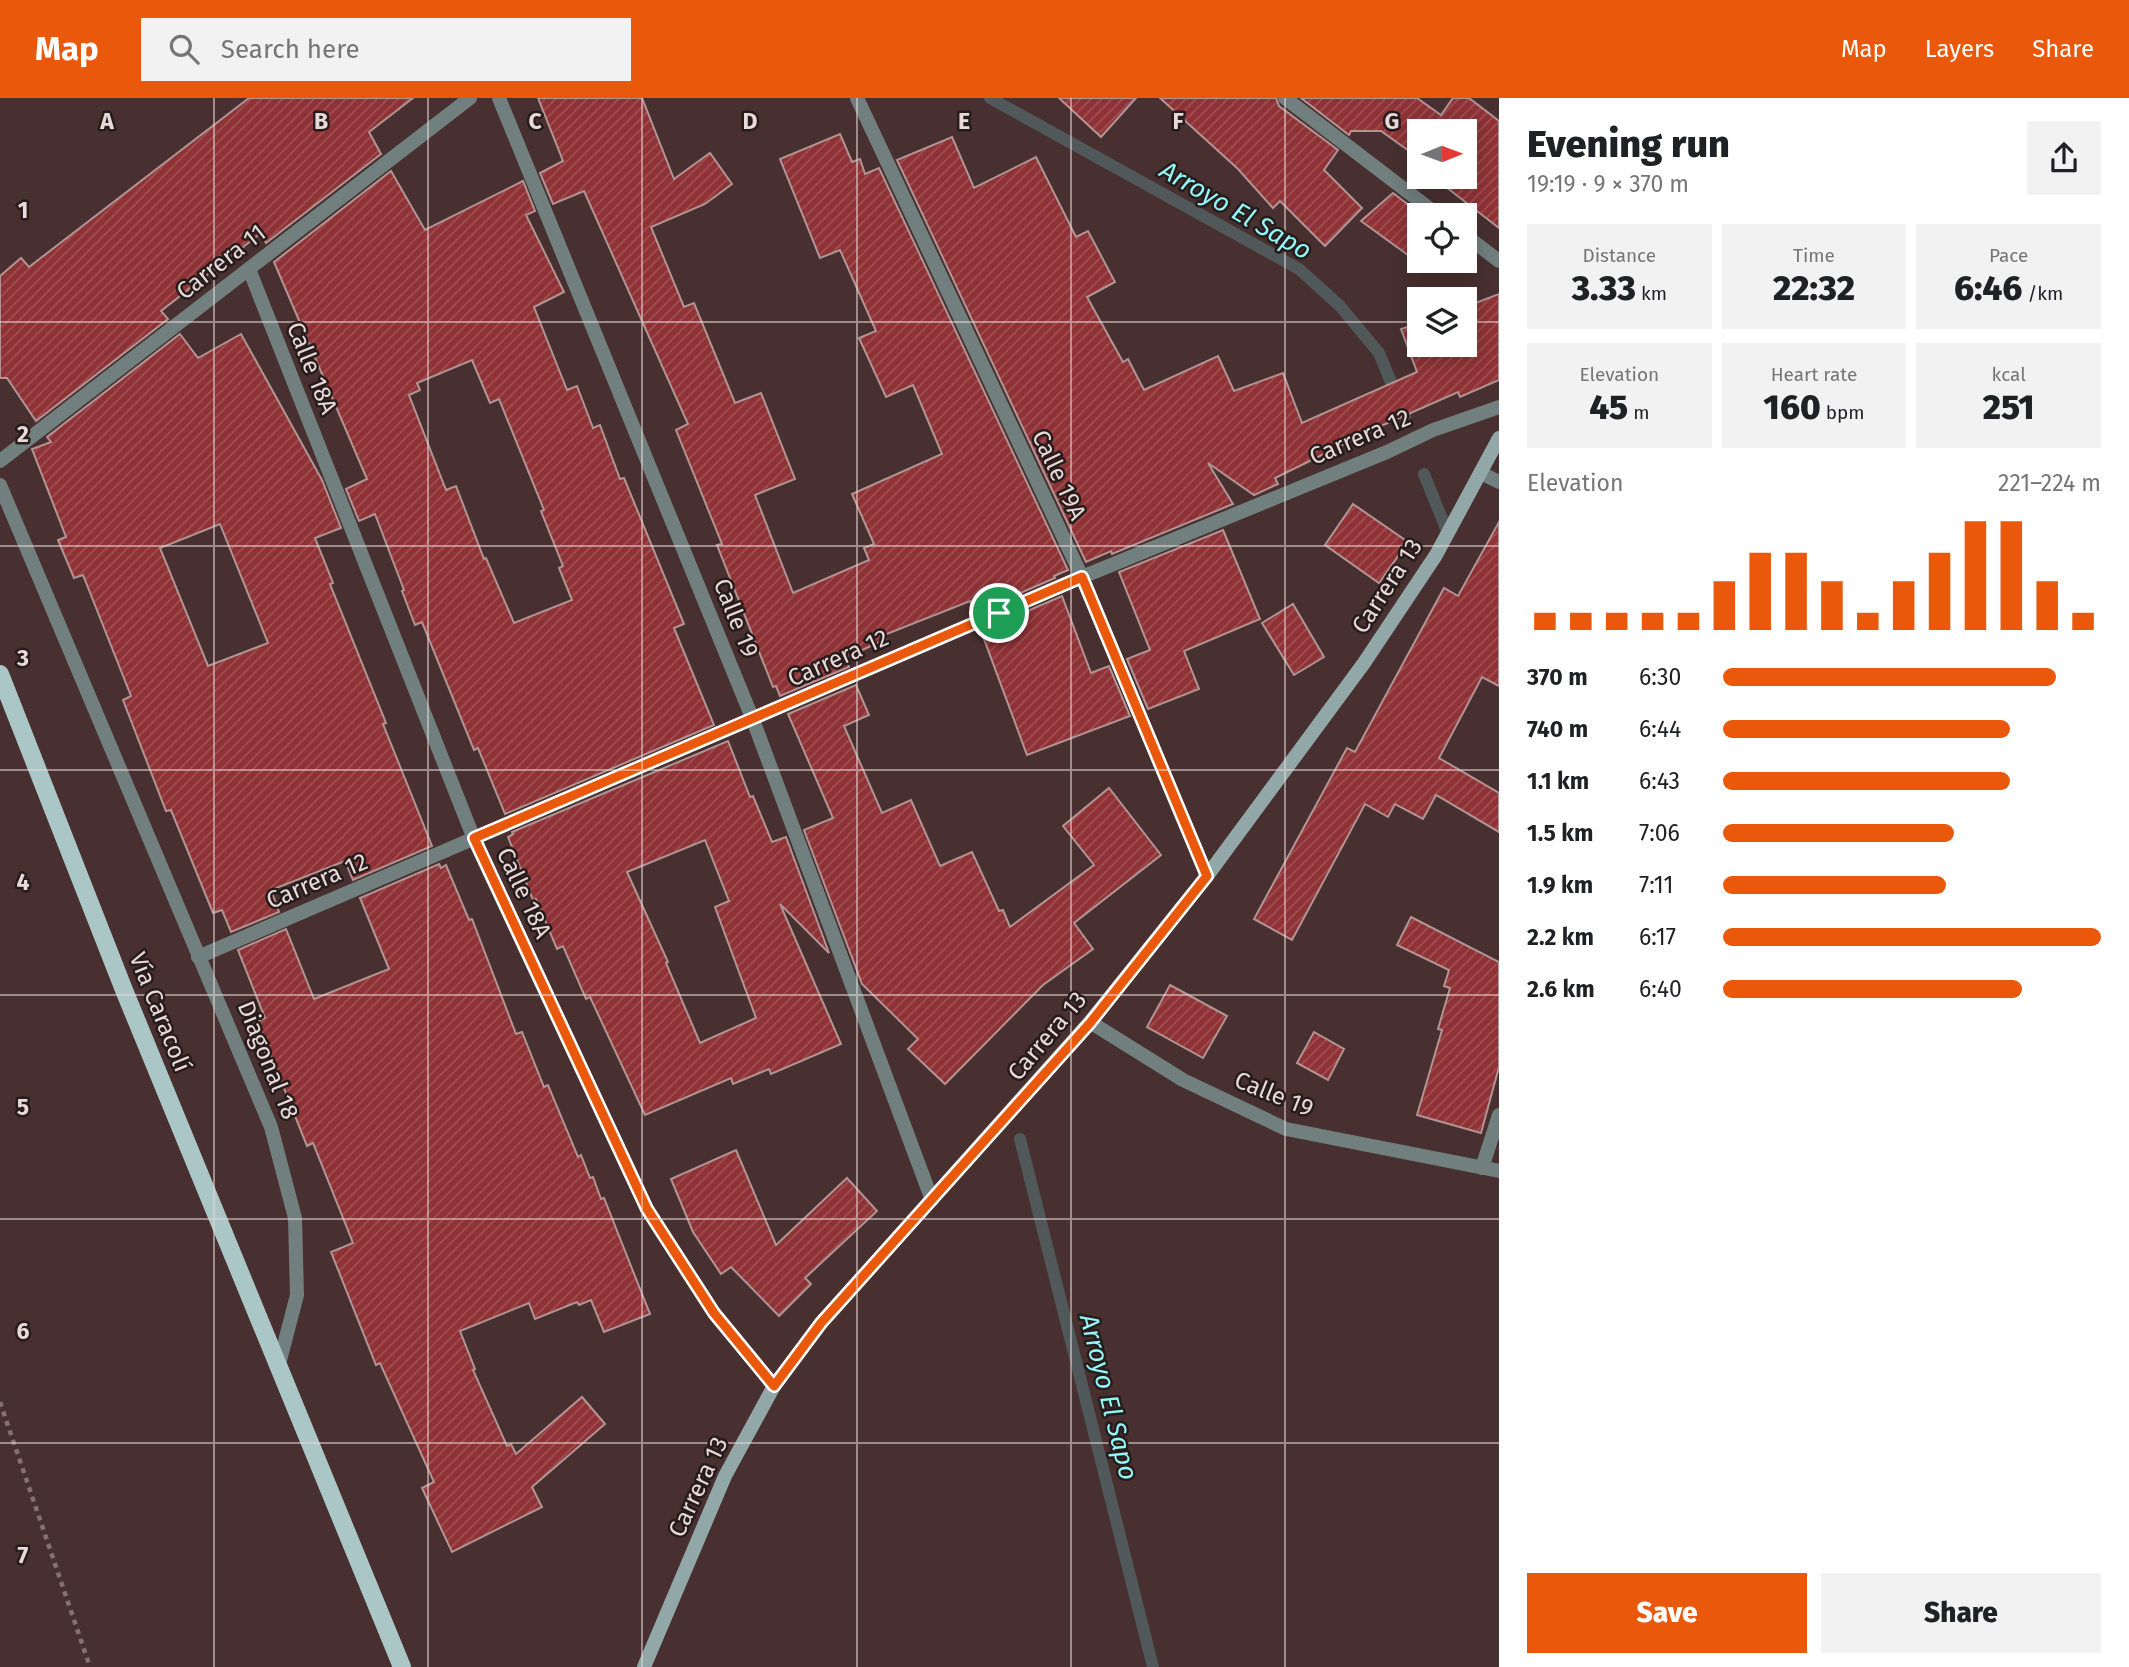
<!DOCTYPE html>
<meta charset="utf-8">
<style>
:root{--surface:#fff;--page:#f2f2f2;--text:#202124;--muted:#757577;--accent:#ea580c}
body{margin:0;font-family:"Fira Sans",sans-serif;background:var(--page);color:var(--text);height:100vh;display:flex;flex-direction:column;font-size:26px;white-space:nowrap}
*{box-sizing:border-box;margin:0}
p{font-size:23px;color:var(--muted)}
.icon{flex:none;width:38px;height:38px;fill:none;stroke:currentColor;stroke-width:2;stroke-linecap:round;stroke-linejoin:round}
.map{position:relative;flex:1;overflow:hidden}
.side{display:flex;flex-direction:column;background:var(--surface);width:630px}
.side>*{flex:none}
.needle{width:46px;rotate:89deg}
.buttons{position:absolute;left:1407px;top:21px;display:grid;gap:14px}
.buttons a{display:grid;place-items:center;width:70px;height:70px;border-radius:0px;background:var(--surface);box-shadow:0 4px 18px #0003;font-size:35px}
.pin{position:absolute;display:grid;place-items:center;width:60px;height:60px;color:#fff;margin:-30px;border:4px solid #fff;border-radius:50%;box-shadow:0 2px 7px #0007}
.round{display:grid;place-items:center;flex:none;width:74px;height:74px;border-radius:0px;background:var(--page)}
.head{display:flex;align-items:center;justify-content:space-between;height:119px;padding:0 28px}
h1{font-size:38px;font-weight:800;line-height:52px}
.metrics{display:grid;grid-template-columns:repeat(3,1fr);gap:10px;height:119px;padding:7px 28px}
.metrics div{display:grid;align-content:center;border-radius:0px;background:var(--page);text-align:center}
.metrics b{font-size:35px;font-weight:800}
.metrics small{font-size:19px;font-weight:400}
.metrics p{font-size:19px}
.chart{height:196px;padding:14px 28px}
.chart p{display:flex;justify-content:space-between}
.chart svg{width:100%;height:126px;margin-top:7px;stroke:var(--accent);stroke-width:6}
.cta{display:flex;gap:14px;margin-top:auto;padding:14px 28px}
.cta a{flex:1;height:80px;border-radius:0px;background:var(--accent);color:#fff;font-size:28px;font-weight:800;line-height:80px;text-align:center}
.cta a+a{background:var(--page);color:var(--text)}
ul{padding:0 28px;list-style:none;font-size:23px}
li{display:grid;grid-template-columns:112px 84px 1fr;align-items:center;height:52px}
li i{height:18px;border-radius:9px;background:var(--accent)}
header{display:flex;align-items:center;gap:42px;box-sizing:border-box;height:98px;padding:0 35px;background:var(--accent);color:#fff}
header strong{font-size:33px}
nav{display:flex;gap:38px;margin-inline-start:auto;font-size:24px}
.search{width:490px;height:63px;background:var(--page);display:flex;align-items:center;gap:18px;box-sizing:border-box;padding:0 24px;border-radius:0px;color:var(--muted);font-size:26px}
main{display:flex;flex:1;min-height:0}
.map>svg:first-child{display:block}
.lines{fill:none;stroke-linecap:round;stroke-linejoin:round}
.stream{stroke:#505859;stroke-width:12}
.building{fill:url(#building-hatch);stroke:#b19493;stroke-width:2;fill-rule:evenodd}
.path{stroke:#857170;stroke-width:4.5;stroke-dasharray:5 5;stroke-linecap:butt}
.lane{stroke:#727f7f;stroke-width:14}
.street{stroke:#727f7f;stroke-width:14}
.secondary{stroke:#92a7a8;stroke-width:14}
.primary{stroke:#abc6c7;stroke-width:18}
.route-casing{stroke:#fff;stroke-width:14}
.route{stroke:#ea580c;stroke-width:9}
.grid{fill:none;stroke:#e9d9d8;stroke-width:2;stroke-opacity:0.55}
.labels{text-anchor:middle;stroke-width:5;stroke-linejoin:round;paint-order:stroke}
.street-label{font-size:24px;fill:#e9d9d8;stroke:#261c1b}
.water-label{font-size:26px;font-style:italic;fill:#94f7fa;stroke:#261c1b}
.grid-label{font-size:23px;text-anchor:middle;font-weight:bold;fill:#e9d9d8;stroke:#261c1b;stroke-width:5;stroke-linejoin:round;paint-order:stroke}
</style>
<header>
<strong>Map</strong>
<div class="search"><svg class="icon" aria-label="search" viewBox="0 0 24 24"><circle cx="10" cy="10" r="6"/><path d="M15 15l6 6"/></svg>Search here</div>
<nav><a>Map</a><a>Layers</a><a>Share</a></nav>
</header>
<main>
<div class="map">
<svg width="1499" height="1569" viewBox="0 0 1499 1569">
<defs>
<pattern id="building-hatch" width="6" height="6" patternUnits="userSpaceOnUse" patternTransform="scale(1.75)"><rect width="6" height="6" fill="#8f3236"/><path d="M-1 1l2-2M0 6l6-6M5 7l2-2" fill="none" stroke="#9f4f52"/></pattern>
</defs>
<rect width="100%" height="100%" fill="#483030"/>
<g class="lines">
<!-- stream -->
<g class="stream">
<polyline points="990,0 1299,171 1340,208 1379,255 1405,318"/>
<polyline points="1424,376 1447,433"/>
<polyline points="1020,1041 1153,1569"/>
</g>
</g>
<!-- building -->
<g class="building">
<polygon points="249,0 413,0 369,34 381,56 266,145 261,135 161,213 168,221 36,323 7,280 0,280 0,178 21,160 29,169"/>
<polygon points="538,0 642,0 674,81 710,55 732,86 705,106 651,129 684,209 694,205 735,305 761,295 795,381 755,397 793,495 869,462 864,450 874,446 852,396 942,356 913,287 886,299 859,240 876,233 840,152 820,160 780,61 840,36 852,64 860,61 865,76 879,70 1068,472 1054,478 1055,480 974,515 970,503 884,537 886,541 845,560 849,569 780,598 776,588 773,589 717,447 722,446 676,332 688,326 584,93 553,106 540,75 563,63"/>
<polygon points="1059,0 1136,0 1101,39"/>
<polygon points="1160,0 1276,0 1279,8 1338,52 1324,72 1362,110 1325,148 1280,103 1273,110 1238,71"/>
<polygon points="1301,0 1417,0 1441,17 1453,0 1469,0 1499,23 1499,130 1433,79 1465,79 1465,33 1419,33 1419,60 1381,33 1351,33 1349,37"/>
<polygon points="952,39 974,90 1036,59 1076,139 1088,133 1115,184 1087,199 1123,264 1128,261 1144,292 1218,258 1234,293 1283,275 1302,325 1417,274 1401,231 1419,225 1419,247 1465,247 1465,209 1499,196 1499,282 1460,299 1458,294 1381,328 1275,380 1278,386 1254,397 1208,365 1233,406 1112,456 1111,453 1086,464 897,62"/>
<path d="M391 73 425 132 523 83 535 113 526 117 564 194 534 209 567 292 577 288 593 330 600 327 620 381 624 380 684 526 674 530 714 627 505 716 478 650 474 652 422 524 415 527 402 493 404 492 375 416 359 423 346 391 367 381 274 164ZM472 262 490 305 499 301 544 412 541 413 563 468 559 470 572 502 514 525 486 460 484 461 456 388 446 392 409 297 420 292 417 285Z"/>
<polygon points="1393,95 1419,115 1419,165 1361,123"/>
<path d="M180 236 198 260 241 236 322 382 341 430 315 440 333 485 330 486 386 625 383 626 432 748 353 782 345 763 271 792 279 814 231 834 222 812 213 815 171 712 166 713 123 602 131 598 83 477 74 480 58 442 66 439 32 351 51 344 47 339ZM220 426 268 545 208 568 160 450Z"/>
<polygon points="1353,406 1408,444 1379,485 1325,447"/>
<polygon points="1499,424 1499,588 1482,579 1439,660 1499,695 1499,734 1436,697 1423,721 1395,706 1388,719 1365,706 1292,842 1254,821 1347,650 1355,654 1444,490 1458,498"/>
<polygon points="1223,432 1260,521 1184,553 1199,591 1148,611 1127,561 1150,552 1119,474"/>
<polygon points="1062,498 1091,575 1109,568 1130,618 1027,657 981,533"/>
<polygon points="1293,506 1324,559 1294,577 1262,525"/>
<polygon points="856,587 869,617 844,628 882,715 911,702 940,768 972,754 999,813 1003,812 1010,829 1094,767 1063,728 1109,690 1161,757 1074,825 1093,851 1043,887 945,986 908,951 918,941 862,886 804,732 833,720 788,616"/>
<path d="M728 643 750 699 753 698 772 744 786 739 829 855 780 806 841 946 771 976 769 971 733 986 731 980 645 1017 590 899 586 901 563 848 557 851 536 801 533 802 508 739 513 736 512 734ZM705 742 729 803 715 809 756 920 700 945 666 865 668 864 627 774Z"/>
<polygon points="439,766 441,770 446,767 469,822 472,821 516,936 522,934 544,989 548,987 578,1059 581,1057 590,1080 593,1079 601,1101 604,1100 650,1216 604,1234 591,1202 579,1207 577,1204 535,1221 529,1205 460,1233 475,1271 473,1272 507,1348 511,1346 516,1356 582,1299 605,1326 532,1389 542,1409 452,1454 422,1390 434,1384 380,1265 376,1267 331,1154 353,1145 313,1045 307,1048 270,955 266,956 254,925 265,920 238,852 286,831 314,901 389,871 360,800"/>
<polygon points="1411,819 1499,864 1499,969 1481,1035 1417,1017 1442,932 1438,931 1450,890 1444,888 1449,872 1397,847"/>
<polygon points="1170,887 1227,918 1203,960 1147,929"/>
<polygon points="1314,934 1344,951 1328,982 1297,965"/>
<polygon points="736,1052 776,1147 847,1080 877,1113 805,1180 811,1186 779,1218 731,1169 721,1176 693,1134 671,1081"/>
</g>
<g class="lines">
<!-- path -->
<polyline class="path" points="0,1304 90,1569"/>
<!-- lane -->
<polyline class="lane" points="1482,1070 1499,1017"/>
<!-- street -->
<g class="street">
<polyline points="499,0 753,622 932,1102"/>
<polyline points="857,0 1082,479 1207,778"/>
<polyline points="1285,0 1438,117"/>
<polyline points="1465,137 1499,163"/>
<polyline points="249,171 474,741 647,1111 714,1215 774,1288"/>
<polyline points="0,363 470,0"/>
<polyline points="1481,375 1499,384"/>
<polyline points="0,387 271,1029 295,1120 297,1197 278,1270"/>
<polyline points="198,859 1082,479 1387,354 1433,332 1499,309"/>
<polyline points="1090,924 1183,982 1286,1031 1499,1073"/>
</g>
<!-- secondary -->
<polyline class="secondary" points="644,1569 725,1378 774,1288 821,1225 1090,924 1207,778 1364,565 1436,457 1499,340"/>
<!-- primary -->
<polyline class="primary" points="0,576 124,892 402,1569"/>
</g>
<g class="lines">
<!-- route casing -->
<g class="route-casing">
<polygon id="route" points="1082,479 1207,778 1090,925 821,1225 774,1288 714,1215 647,1111 474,740"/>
</g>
<!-- route -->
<use href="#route" class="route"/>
</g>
<!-- grid -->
<path class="grid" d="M214 0V1569M428 0V1569M642 0V1569M857 0V1569M1071 0V1569M1285 0V1569M0 224H1419M1465 224H1499M0 448H1499M0 672H1499M0 897H1499M0 1121H1499M0 1345H1499"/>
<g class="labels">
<!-- street labels -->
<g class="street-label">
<text transform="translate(221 164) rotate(-38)" y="8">Carrera 11</text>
<text transform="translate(312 270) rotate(68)" y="8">Calle 18A</text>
<text transform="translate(1360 339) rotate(-23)" y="8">Carrera 12</text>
<text transform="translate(1059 377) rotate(65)" y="8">Calle 19A</text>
<text transform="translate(1387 488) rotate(-57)" y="8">Carrera 13</text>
<text transform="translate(736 520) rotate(68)" y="8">Calle 19</text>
<text transform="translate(838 560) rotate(-24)" y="8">Carrera 12</text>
<text transform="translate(317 783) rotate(-23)" y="8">Carrera 12</text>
<text transform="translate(524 795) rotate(65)" y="8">Calle 18A</text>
<text transform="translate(160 914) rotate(68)" y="8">Vía Caracolí</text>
<text transform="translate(1047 938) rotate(-50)" y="8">Carrera 13</text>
<text transform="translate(268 962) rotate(68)" y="8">Diagonal 18</text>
<text transform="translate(1274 996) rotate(22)" y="8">Calle 19</text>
<text transform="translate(698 1389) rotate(-65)" y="8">Carrera 13</text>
</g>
<!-- water labels -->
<g class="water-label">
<text transform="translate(1236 112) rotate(30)" y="9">Arroyo El Sapo</text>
<text transform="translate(1109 1299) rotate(76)" y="9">Arroyo El Sapo</text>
</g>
</g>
<g class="grid-label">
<text x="107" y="31">A</text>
<text x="321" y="31">B</text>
<text x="535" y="31">C</text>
<text x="750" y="31">D</text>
<text x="964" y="31">E</text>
<text x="1178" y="31">F</text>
<text x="1392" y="31">G</text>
<text x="23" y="120">1</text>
<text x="23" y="344">2</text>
<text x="23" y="568">3</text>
<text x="23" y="792">4</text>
<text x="23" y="1017">5</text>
<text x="23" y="1241">6</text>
<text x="23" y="1465">7</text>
</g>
</svg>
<div class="buttons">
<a><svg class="needle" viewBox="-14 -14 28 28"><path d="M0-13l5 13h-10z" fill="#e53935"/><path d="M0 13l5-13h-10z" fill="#757577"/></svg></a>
<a><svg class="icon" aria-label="locate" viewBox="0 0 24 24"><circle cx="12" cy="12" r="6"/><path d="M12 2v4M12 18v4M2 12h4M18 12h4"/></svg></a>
<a><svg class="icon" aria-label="layers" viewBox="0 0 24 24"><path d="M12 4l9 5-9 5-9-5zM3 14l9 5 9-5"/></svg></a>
</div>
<div class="pin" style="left:999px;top:515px;background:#1e9e55"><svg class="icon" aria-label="arrive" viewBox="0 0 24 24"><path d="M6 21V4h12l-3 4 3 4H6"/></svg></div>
</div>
<section class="side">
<div class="head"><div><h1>Evening run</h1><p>19:19 · 9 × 370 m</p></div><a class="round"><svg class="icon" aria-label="share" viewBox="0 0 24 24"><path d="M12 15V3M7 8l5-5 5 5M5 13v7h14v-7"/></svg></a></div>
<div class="metrics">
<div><p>Distance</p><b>3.33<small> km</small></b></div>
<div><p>Time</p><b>22:32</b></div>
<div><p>Pace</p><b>6:46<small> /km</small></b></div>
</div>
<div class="metrics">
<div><p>Elevation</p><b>45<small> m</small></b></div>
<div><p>Heart rate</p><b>160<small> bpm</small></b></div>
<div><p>kcal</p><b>251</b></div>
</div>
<div class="chart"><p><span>Elevation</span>221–224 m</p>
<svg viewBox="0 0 160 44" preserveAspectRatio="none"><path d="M5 44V38M15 44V38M25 44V38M35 44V38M45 44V38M55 44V27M65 44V17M75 44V17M85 44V27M95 44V38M105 44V27M115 44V17M125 44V6M135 44V6M145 44V27M155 44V38"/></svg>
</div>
<ul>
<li><b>370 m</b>6:30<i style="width:88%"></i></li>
<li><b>740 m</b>6:44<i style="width:76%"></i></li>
<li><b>1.1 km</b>6:43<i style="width:76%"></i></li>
<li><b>1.5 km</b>7:06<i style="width:61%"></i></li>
<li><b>1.9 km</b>7:11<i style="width:59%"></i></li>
<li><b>2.2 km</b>6:17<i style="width:100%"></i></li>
<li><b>2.6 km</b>6:40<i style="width:79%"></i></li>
</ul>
<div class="cta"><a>Save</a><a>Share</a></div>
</section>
</main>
